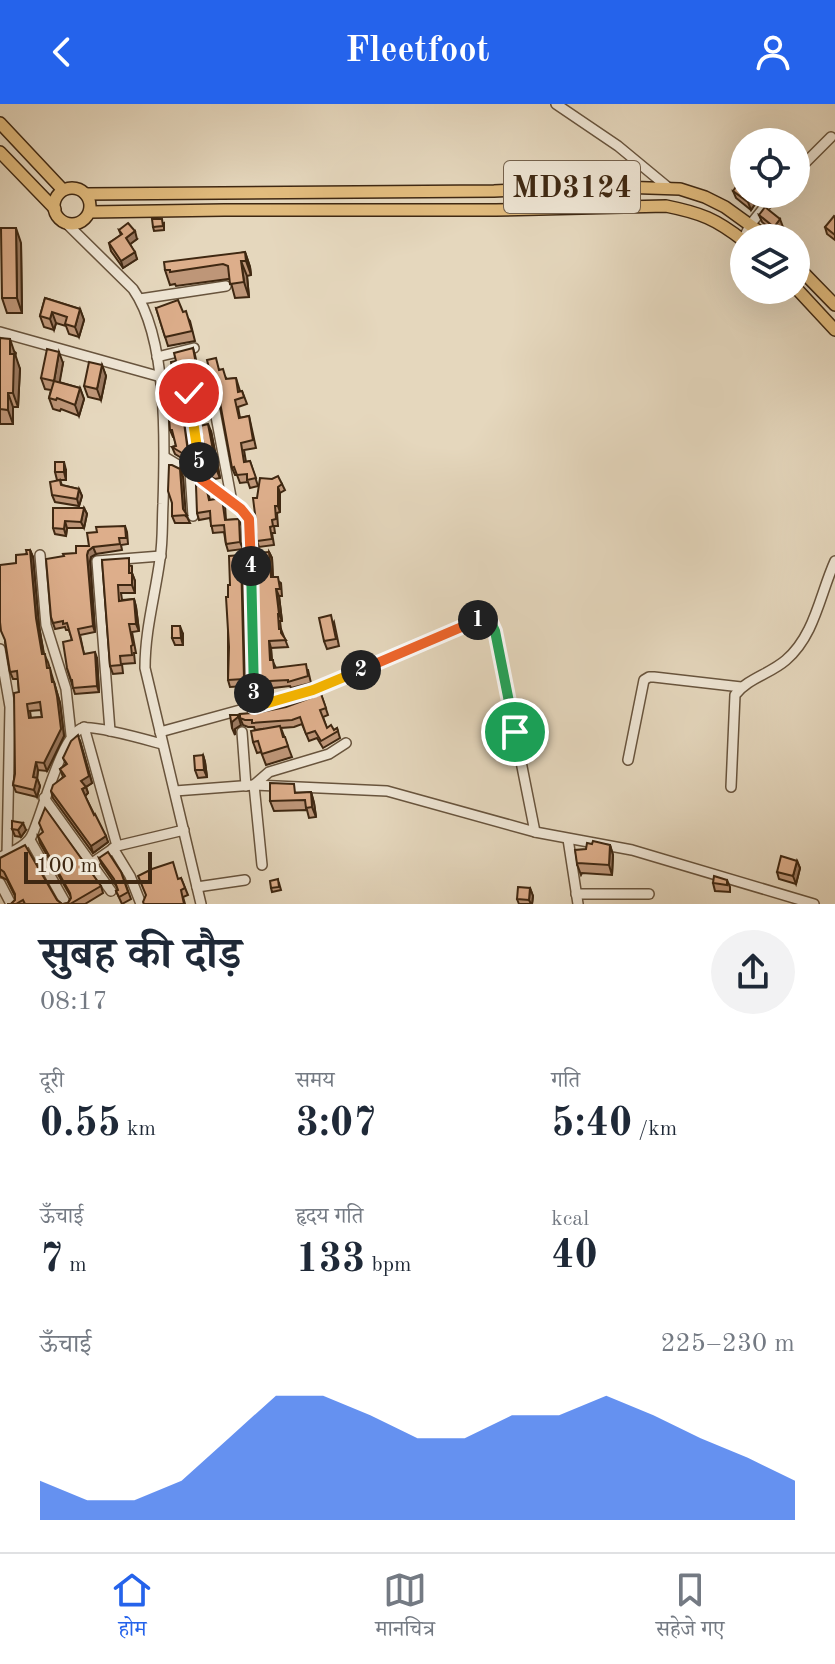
<!DOCTYPE html>
<html lang="hi">
<meta charset="utf-8">
<style>
:root{--surface:#fff;--page:#f2f2f3;--text:#1f2937;--muted:#747a83;--line:#e0e1e3;--accent:#2563eb}
body{margin:0;font-family:"Old Standard TT","Noto Serif Devanagari",serif;background:var(--page);color:var(--text);height:100vh;display:flex;flex-direction:column;font-size:30px;white-space:nowrap}
*{box-sizing:border-box;margin:0}
p{font-size:26px;color:var(--muted)}
.icon{flex:none;width:44px;height:44px;fill:none;stroke:currentColor;stroke-width:2;stroke-linecap:round;stroke-linejoin:round}
.map{position:relative;height:800px;overflow:hidden}
.sheet{display:flex;flex-direction:column;background:var(--surface);flex:1}
.sheet>*{flex:none}
.tools{position:absolute;left:730px;top:24px;display:grid;gap:16px}
.tools a{display:grid;place-items:center;width:80px;height:80px;border-radius:50%;background:var(--surface);box-shadow:0 8px 32px #0002;font-size:40px}
.scale{position:absolute;left:24px;bottom:20px;width:128px;box-sizing:border-box;padding-left:8px;border:4px solid #3f2812;border-top:0;font-size:22px;line-height:28px;white-space:nowrap;color:#3f2812;-webkit-text-stroke:6px #eee5d4;paint-order:stroke}
.pin{position:absolute;display:grid;place-items:center;width:68px;height:68px;color:#fff;margin:-34px;border:4px solid #fff;border-radius:50%;box-shadow:0 2px 8px #0007}
.km{position:absolute;width:40px;height:40px;margin:-20px;border-radius:50%;background:#222;color:#fff;font-size:22px;line-height:40px;text-align:center}
.round{display:grid;place-items:center;flex:none;width:84px;height:84px;border-radius:42px;background:var(--page)}
.overview{display:flex;align-items:center;justify-content:space-between;height:136px;padding:0 40px}
h1{font-size:44px;font-weight:700;line-height:60px}
.figures{display:grid;grid-template-columns:repeat(3,1fr);gap:12px;height:136px;padding:8px 40px}
.figures div{display:grid;align-content:center}
.figures b{font-size:40px;font-weight:700}
.figures small{font-size:22px;font-weight:400}
.figures p{font-size:22px}
.chart{height:224px;padding:16px 40px}
.chart p{display:flex;justify-content:space-between}
.chart svg{width:100%;height:144px;margin-top:8px;fill:var(--accent);opacity:.7}
header{display:flex;justify-content:space-between;align-items:center;height:104px;padding:0 40px;background:var(--accent);color:#fff;font-size:36px;font-weight:700}
.menu{display:flex;justify-content:space-around;align-items:center;height:112px;border-top:2px solid var(--line);background:var(--surface);font-size:22px;color:var(--muted)}
.menu a{display:grid;justify-items:center;gap:4px}
.menu .selected{color:var(--accent)}
.map>svg:first-child{display:block}
.lines{fill:none;stroke-linecap:round;stroke-linejoin:round}
.minor-casing{stroke:#68543d;stroke-width:12}
.major-casing{stroke:#3f2812;stroke-width:14}
.minor{stroke:#eee5d4;stroke-width:9}
.major{stroke:#e2bc7e;stroke-width:11}
.wall{fill:#be9678;stroke:#3f2812;stroke-width:2;fill-rule:evenodd}
.shaded-wall{fill:#9b7a61;stroke:#3f2812;stroke-width:2}
.building{fill:#ddae8b;stroke:#3f2812;stroke-width:2;fill-rule:evenodd}
.split-1-casing{stroke:#fff;stroke-width:16}
.split-2-casing{stroke:#fff;stroke-width:16}
.split-3-casing{stroke:#fff;stroke-width:16}
.split-4-casing{stroke:#fff;stroke-width:16}
.split-5-casing{stroke:#fff;stroke-width:16}
.split-6-casing{stroke:#fff;stroke-width:16}
.split-1{stroke:#22a559;stroke-width:10}
.split-2{stroke:#f0652b;stroke-width:10}
.split-3{stroke:#f5b400;stroke-width:10}
.split-4{stroke:#22a559;stroke-width:10}
.split-5{stroke:#f0652b;stroke-width:10}
.split-6{stroke:#f5b400;stroke-width:10}
.labels{text-anchor:middle;stroke-width:8;stroke-linejoin:round;paint-order:stroke}
.shield{fill:#eee5d4;stroke:#74614c;stroke-width:2}
.shield-label{font-size:30px;font-weight:bold;fill:#3f2812}
</style>
<header><svg class="icon" aria-label="back" viewBox="0 0 24 24"><path d="M15 5l-7 7 7 7"/></svg>Fleetfoot<svg class="icon" aria-label="person" viewBox="0 0 24 24"><circle cx="12" cy="8" r="4"/><path d="M4 21q1-7 8-7t8 7"/></svg></header>
<div class="map">
<svg width="835" height="800" viewBox="0 0 835 800">
<rect width="100%" height="100%" fill="#e5d7bd"/>
<filter id="stains"><feTurbulence type="fractalNoise" baseFrequency=".0025" numOctaves="4"/><feColorMatrix values="0 0 0 0 .2 0 0 0 0 .09 0 0 0 0 .02 0 0 0 .5 -.17"/></filter>
<radialGradient id="worn" r=".72"><stop offset=".6" stop-color="#630" stop-opacity="0"/><stop offset="1" stop-color="#630" stop-opacity=".3"/></radialGradient>
<g class="lines">
<!-- minor casing -->
<g class="minor-casing">
<g id="minor">
<polyline points="556,0 618,42 670,85"/>
<polyline points="796,68 831,33"/>
<path d="M66 119 133 185C168 235 165 340 163 400 162 418 163 437 160 455 155 492 145 526 145 564L201 800"/>
<polyline points="744,134 750,121 775,90"/>
<polyline points="140,195 226,182"/>
<polyline points="0,228 161,273"/>
<polyline points="157,253 194,244"/>
<polyline points="189,289 201,375"/>
<polyline points="169,290 189,289 212,291 232,398"/>
<path d="M165 353C194 371 227 388 249 415L253 512 254 603"/>
<polyline points="190,368 193,412"/>
<polyline points="40,451 46,521 66,585 71,631"/>
<polyline points="0,545 10,603 7,751"/>
<polyline points="84,623 117,742"/>
<polyline points="110,627 97,457 161,452"/>
<polyline points="160,628 313,586 486,514 490,516 495,527 535,728"/>
<polyline points="242,628 246,682"/>
<polyline points="628,656 644,576 649,573 654,573 741,583"/>
<path d="M731 683 735 591C748 574 770 570 786 556 815 531 820 490 835 457"/>
<polyline points="175,687 254,681 387,687 535,728 632,746 814,800"/>
<polyline points="44,694 111,787"/>
<polyline points="568,735 578,800"/>
<polyline points="30,736 66,800"/>
<polyline points="113,744 130,772 141,800"/>
<path d="M0 753C9 750 26 742 31 733 42 713 61 629 83 624 95 621 147 636 162 640"/>
<polyline points="92,759 117,742 184,726"/>
<polyline points="262,761 254,681 269,668 329,650 346,639"/>
<polyline points="0,779 11,800"/>
<polyline points="197,783 245,776"/>
<polyline points="576,790 649,790"/>
</g>
</g>
<!-- major casing -->
<g class="major-casing">
<g id="major">
<polyline points="0,19 63,86"/>
<polyline points="0,48 55,105"/>
<circle cx="72" cy="102" r="18"/>
<polyline points="86,90 494,87 589,82 680,85 705,93 725,103 768,134"/>
<path d="M90 108 224 106H496L666 102C701 109 716 115 744 137"/>
<polyline points="796,161 835,201"/>
<polyline points="796,184 835,226"/>
</g>
</g>
<!-- minor -->
<use href="#minor" class="minor"/>
<!-- major -->
<use href="#major" class="major"/>
</g>
<!-- wall -->
<g class="wall">
<polygon points="733,87 759,94 751,106 736,94"/>
<polygon points="759,111 783,123 777,130 762,118"/>
<polygon points="835,113 835,136 827,130 825,123"/>
<polygon points="164,119 164,126 154,127 153,123"/>
<polygon points="119,126 137,135 130,140 137,155 123,164 111,147 109,139 121,131"/>
<polygon points="21,139 22,209 7,209 2,194"/>
<polygon points="245,148 250,163 251,171 247,172 249,193 235,194 230,175 228,175 176,182 175,180 170,181 165,166"/>
<polygon points="45,194 80,205 84,216 79,233 69,230 66,222 56,219 54,226 44,223 40,212"/>
<polygon points="156,204 183,208 190,217 195,237 168,242"/>
<polygon points="0,234 16,249 15,253 20,265 18,303 13,303 13,320 0,320"/>
<polygon points="193,244 195,251 202,283 184,282 181,271 175,272 172,265 176,257"/>
<polygon points="63,259 59,278 80,284 84,295 79,312 61,305 60,307 53,305 49,294 51,286 45,285 41,274"/>
<polygon points="102,261 106,272 101,296 88,293 84,282"/>
<polygon points="220,266 227,275 236,274 240,287 242,287 247,300 238,303 240,314 249,312 256,344 244,346 246,358 250,357 258,382 250,384 248,378 240,379 237,371 235,371 232,364 217,285 215,284 212,277"/>
<polygon points="180,289 182,297 191,355 185,356 175,350 172,343 176,342 174,333 173,333 170,326"/>
<polygon points="207,303 209,314 200,316 198,309"/>
<polygon points="211,327 220,374 215,375 211,373 209,366"/>
<polygon points="180,365 183,373 185,409 190,419 175,419 172,412"/>
<polygon points="66,366 66,376 57,376 55,368"/>
<polygon points="60,376 62,381 79,385 82,392 79,402 55,398 52,391"/>
<polygon points="282,380 285,386 280,389 280,408 277,409 278,422 274,422 275,429 272,429 274,441 259,443 257,437 257,394"/>
<polygon points="208,389 210,396 225,401 226,416 239,415 242,422 243,445 228,447 226,440 224,428 213,429 210,414 199,416 197,409"/>
<polygon points="84,404 87,410 84,424 67,424 66,432 55,430 53,424"/>
<polygon points="125,422 127,428 128,440 121,441 122,446 96,450 91,453 90,457 95,528 80,531 84,550 97,554 99,588 75,590 67,564 72,536 69,526 66,526 65,523 55,525 51,513 76,449 89,442 97,428"/>
<path d="M30 446 33 453 39 522 44 550 48 558 60 599 64 632 47 667 38 666 37 674 40 682 37 693 16 688 13 681 15 670 19 588 18 575H13L10 568 5 538 16 459ZM41 606 42 613 31 614 30 607Z"/>
<polygon points="269,448 272,454 273,473 281,479 282,492 279,492 282,517 280,517 281,525 288,543 271,544 272,556 276,564 308,566 311,579 291,584 290,582 273,584 273,589 261,590 259,584"/>
<polygon points="241,451 243,458 246,582 230,583 228,576 228,493"/>
<polygon points="102,456 132,462 132,469 135,477 135,489 121,489 122,496 134,495 136,503 139,527 132,528 136,549 134,549 135,559 122,560 123,569 113,570 110,562"/>
<polygon points="334,518 339,542 327,545 324,537"/>
<polygon points="183,530 183,541 175,541 172,534"/>
<polygon points="321,590 328,611 323,613 327,624 334,626 337,624 340,634 323,644 317,634 309,637 302,620 294,623 281,624 292,653 266,661 261,648 257,649 253,638 262,625 255,626 254,623 248,623 243,621 240,614 261,608 286,603"/>
<polygon points="80,637 92,679 86,683 88,689 85,692 108,738 93,749 53,694 51,687 63,673 60,665 66,660 63,654"/>
<polygon points="203,651 205,658 207,673 198,674 195,666"/>
<polygon points="311,688 314,699 316,713 309,714 307,706 274,707 270,697 298,689"/>
<polygon points="12,725 26,726 21,733 15,732"/>
<polygon points="38,732 101,782 103,789 85,800 63,800 68,799 71,793 40,739"/>
<polygon points="592,740 610,741 613,751 612,771 582,769 581,771 577,760 586,745"/>
<polygon points="0,754 57,796 62,800 7,800 11,800 15,796 15,792 7,776 0,772"/>
<polygon points="99,754 121,768 131,795 122,800 116,787 118,786 117,783 102,761"/>
<polygon points="797,757 800,764 796,780 779,775 777,768"/>
<polygon points="181,774 188,791 183,793 185,800 144,800"/>
<polygon points="727,776 730,783 730,788 715,787 713,779"/>
<polygon points="279,779 281,786 272,788 271,784"/>
<polygon points="530,784 533,792 532,800 519,800 517,795"/>
</g>
<!-- shaded-wall -->
<g class="shaded-wall">
<polygon points="754,90 758,90 759,94 751,106 748,98"/>
<polygon points="780,115 783,123 777,130 774,123"/>
<polygon points="16,124 21,139 22,209 17,194"/>
<polygon points="135,127 137,135 129,141 126,134"/>
<polygon points="135,148 137,155 123,164 121,157"/>
<polygon points="245,148 250,163 251,171 246,157"/>
<polygon points="241,157 247,172 249,193 244,178"/>
<polygon points="80,205 84,216 79,233 75,223"/>
<polygon points="52,208 56,219 54,226 50,215"/>
<polygon points="10,235 20,265 18,303 13,289 10,250"/>
<polygon points="59,248 63,259 58,288 54,277"/>
<polygon points="102,261 106,272 101,296 97,285"/>
<polygon points="80,284 84,295 79,312 75,301"/>
<polygon points="8,289 13,303 13,320 8,306"/>
<polygon points="180,289 182,297 191,355 188,348"/>
<polygon points="208,320 211,327 220,374 217,367"/>
<polygon points="64,358 66,366 66,376 64,368"/>
<polygon points="180,365 183,373 186,413 183,405"/>
<polygon points="278,383 280,389 280,408 278,402"/>
<polygon points="79,385 82,392 79,402 77,395"/>
<polygon points="84,404 87,410 84,424 81,418"/>
<polygon points="239,415 242,422 243,445 240,438"/>
<polygon points="65,417 67,424 66,432 64,425"/>
<polygon points="93,443 96,450 91,453 90,457 95,528 93,522 87,451 88,447"/>
<polygon points="30,446 33,453 39,522 45,558 42,550 36,514"/>
<polygon points="269,448 272,454 273,480 271,473"/>
<polygon points="241,451 243,458 246,582 244,575"/>
<polygon points="132,469 135,477 135,489 132,481"/>
<polygon points="276,485 279,492 282,517 279,510"/>
<polygon points="134,495 136,503 139,527 136,520"/>
<polygon points="180,522 183,530 183,541 181,534"/>
<polygon points="269,537 271,544 272,563 270,556"/>
<polygon points="95,548 97,554 99,588 97,582"/>
<polygon points="54,578 60,599 64,632 47,667 44,659"/>
<polygon points="238,611 241,621 235,625 235,631 232,624 232,618"/>
<polygon points="80,637 92,679 84,684 81,677"/>
<polygon points="203,651 205,658 207,673 204,666"/>
<polygon points="36,658 38,666 37,676 37,674 40,682 37,693 34,686 33,673"/>
<polygon points="86,683 88,689 85,692 82,685"/>
<polygon points="311,688 314,699 316,713 312,703"/>
<polygon points="23,719 26,726 21,733 18,726"/>
<polygon points="106,732 108,738 93,749 91,742"/>
<polygon points="610,741 613,751 612,771 609,761"/>
<polygon points="797,757 800,764 796,780 793,772"/>
<polygon points="530,784 533,792 532,800 531,800 529,796"/>
</g>
<!-- building -->
<g class="building">
<polygon points="741,76 744,78 744,90 754,90 748,98 733,87"/>
<polygon points="765,103 780,115 774,123 759,111"/>
<polygon points="834,112 835,113 835,131 825,123"/>
<polygon points="152,115 162,115 163,122 153,123"/>
<polygon points="128,119 135,127 126,134 135,148 121,157 109,139 122,130 119,126"/>
<polygon points="1,124 16,124 17,194 2,194"/>
<polygon points="245,148 246,157 241,157 244,178 230,180 228,162 223,160 170,168 170,166 165,166 164,158"/>
<polygon points="45,194 80,205 75,223 65,220 67,213 52,208 50,215 40,212"/>
<polygon points="178,196 183,208 186,207 192,227 165,233 156,204"/>
<polygon points="0,234 10,235 10,250 14,250 13,289 8,289 8,306 0,305"/>
<polygon points="193,244 199,275 181,274 180,264 172,265 171,258 176,257 174,249"/>
<polygon points="47,245 59,248 54,277 41,274"/>
<polygon points="216,254 219,266 223,265 226,275 236,274 238,288 242,287 244,293 235,296 239,314 249,312 253,336 241,339 244,358 250,357 256,374 247,376 247,370 237,371 234,363 232,364 217,282 214,277 212,277 207,256"/>
<polygon points="89,258 102,261 97,285 84,282"/>
<polygon points="54,277 80,284 75,301 57,294 56,296 49,294"/>
<polygon points="180,289 188,348 182,349 172,343 176,342 172,326 170,326 167,290"/>
<polygon points="204,296 206,307 198,309 196,297"/>
<polygon points="208,320 217,367 212,368 209,366 200,322"/>
<rect x="55" y="358" width="9" height="10"/>
<polygon points="169,361 172,361 180,365 183,405 187,411 172,412 172,399 168,387"/>
<polygon points="278,372 282,380 278,383 278,402 275,402 276,415 272,416 273,422 270,423 272,435 257,437 255,419 256,418 253,394 257,394 260,374 272,375"/>
<polygon points="60,376 61,381 79,385 77,395 52,391 50,378"/>
<polygon points="196,381 206,382 209,396 222,394 225,416 239,415 240,438 226,440 224,421 211,422 210,407 197,409"/>
<polygon points="53,404 84,404 81,418 65,417 64,425 53,424"/>
<polygon points="125,422 126,434 119,434 120,440 93,443 88,447 87,451 93,522 78,525 84,550 95,548 97,582 73,584 72,576 71,576 67,564 63,538 72,536 67,519 63,520 63,517 53,519 51,513 46,455 64,452 63,450 76,449 76,442 89,442 87,429 97,428 96,423"/>
<path d="M26 446H30L36 514 42 550H45L47 564H50L52 578H54L57 592 61 625 44 659 36 658 33 673 37 674 34 686 13 681 15 670 14 589 19 588 17 567 10 568 5 536 1 527 0 518V461L16 459V451L27 450ZM40 598 42 613 29 614 27 600Z"/>
<polygon points="269,448 271,473 278,473 280,485 276,485 279,510 278,510 279,525 281,525 281,529 286,536 269,537 270,556 273,556 274,564 306,560 308,572 288,578 288,576 270,577 271,582 259,584 256,449"/>
<polygon points="241,451 244,575 228,576 229,543 226,493 228,493 228,481 230,481 229,452"/>
<polygon points="129,454 129,469 132,469 132,481 118,481 119,497 134,495 136,520 129,520 133,541 131,542 132,551 120,552 121,561 110,562 102,456"/>
<polygon points="331,511 336,535 324,537 319,514"/>
<polygon points="172,522 180,522 181,534 172,534"/>
<polygon points="321,590 326,604 320,606 327,624 331,621 334,626 337,624 338,627 321,637 315,627 306,630 300,613 292,616 252,619 252,616 245,616 240,614 240,610 251,609 251,606 261,606 261,608 286,603"/>
<polygon points="230,611 238,611 238,613 232,618 232,624"/>
<polygon points="280,622 283,633 285,633 288,642 262,650 258,637 253,638 251,627"/>
<polygon points="78,631 89,672 81,677 86,683 82,685 94,711 95,710 106,732 91,742 51,687 53,681 65,672 60,665 67,660 63,654 71,637"/>
<polygon points="203,651 204,666 195,666 194,652"/>
<polygon points="270,679 294,680 295,689 311,688 312,703 306,704 305,696 270,697"/>
<polygon points="45,704 101,782 70,800 63,800 68,799 71,794 70,789 38,732 43,728 39,719"/>
<polygon points="12,717 23,719 18,726 12,725"/>
<polygon points="593,737 610,741 609,761 578,759 577,760 575,746 586,745 587,739 592,740"/>
<polygon points="25,741 57,796 62,800 25,800 23,796 16,800 7,800 11,800 15,796 15,790 4,768 0,765 0,754"/>
<polygon points="108,748 121,768 128,788 119,793 116,787 118,786 114,775 99,754"/>
<polygon points="781,752 797,757 793,772 777,768"/>
<polygon points="173,758 178,775 181,774 185,784 181,786 184,800 144,800 143,798 146,791 138,772 152,765"/>
<polygon points="714,772 727,776 727,781 713,779"/>
<polygon points="278,775 279,783 271,784 270,777"/>
<polygon points="518,783 530,784 529,796 517,795"/>
</g>
<g class="lines">
<!-- split-1 casing -->
<g class="split-1-casing">
<polyline id="split-1" points="478,516 486,514 490,516 495,527 515,628"/>
</g>
<!-- split-2 casing -->
<g class="split-2-casing">
<polyline id="split-2" points="361,566 478,516"/>
</g>
<!-- split-3 casing -->
<g class="split-3-casing">
<polyline id="split-3" points="254,589 254,603 313,586 361,566"/>
</g>
<!-- split-4 casing -->
<g class="split-4-casing">
<polyline id="split-4" points="251,462 254,589"/>
</g>
<!-- split-5 casing -->
<g class="split-5-casing">
<polyline id="split-5" points="199,358 201,375 241,405 249,415 251,462"/>
</g>
<!-- split-6 casing -->
<g class="split-6-casing">
<polyline id="split-6" points="189,289 199,358"/>
</g>
<!-- split-1 -->
<use href="#split-1" class="split-1"/>
<!-- split-2 -->
<use href="#split-2" class="split-2"/>
<!-- split-3 -->
<use href="#split-3" class="split-3"/>
<!-- split-4 -->
<use href="#split-4" class="split-4"/>
<!-- split-5 -->
<use href="#split-5" class="split-5"/>
<!-- split-6 -->
<use href="#split-6" class="split-6"/>
</g>
<g class="labels">
<!-- shield labels -->
<rect class="shield" x="504" y="57" width="136" height="52" rx="6"/>
<g class="shield-label">
<text x="572" y="93">MD3124</text>
</g>
</g>
<rect width="100%" height="100%" filter="url(#stains)"/>
<rect width="100%" height="100%" fill="url(#worn)"/>
</svg>
<div class="tools">
<a><svg class="icon" aria-label="locate" viewBox="0 0 24 24"><circle cx="12" cy="12" r="6"/><path d="M12 2v4M12 18v4M2 12h4M18 12h4"/></svg></a>
<a><svg class="icon" aria-label="layers" viewBox="0 0 24 24"><path d="M12 4l9 5-9 5-9-5zM3 14l9 5 9-5"/></svg></a>
</div>
<div class="scale">100 m</div>
<div class="pin" style="left:515px;top:628px;background:#1e9e55"><svg class="icon" aria-label="arrive" viewBox="0 0 24 24"><path d="M6 21V4h12l-3 4 3 4H6"/></svg></div>
<div class="pin" style="left:189px;top:289px;background:#d93025"><svg class="icon" aria-label="check" viewBox="0 0 24 24"><path d="M5 12l5 5 9-10"/></svg></div>
<b class="km" style="left:478px;top:516px">1</b>
<b class="km" style="left:361px;top:566px">2</b>
<b class="km" style="left:254px;top:589px">3</b>
<b class="km" style="left:251px;top:462px">4</b>
<b class="km" style="left:199px;top:358px">5</b>
</div>
<section class="sheet">
<div class="overview"><div><h1>सुबह की दौड़</h1><p>08:17</p></div><a class="round"><svg class="icon" aria-label="share" viewBox="0 0 24 24"><path d="M12 15V3M7 8l5-5 5 5M5 13v7h14v-7"/></svg></a></div>
<div class="figures">
<div><p>दूरी</p><b>0.55<small> km</small></b></div>
<div><p>समय</p><b>3:07</b></div>
<div><p>गति</p><b>5:40<small> /km</small></b></div>
</div>
<div class="figures">
<div><p>ऊँचाई</p><b>7<small> m</small></b></div>
<div><p>हृदय गति</p><b>133<small> bpm</small></b></div>
<div><p>kcal</p><b>40</b></div>
</div>
<div class="chart"><p><span>ऊँचाई</span>225–230 m</p>
<svg viewBox="0 0 160 44" preserveAspectRatio="none"><path d="M0 44V32L10 38L20 38L30 32L40 19L50 6L60 6L70 12L80 19L90 19L100 12L110 12L120 6L130 12L140 19L150 25L160 32V44z"/></svg>
</div>
</section>
<nav class="menu">
<a class="selected"><svg class="icon" aria-label="home" viewBox="0 0 24 24"><path d="M3 11l9-7 9 7M6 9v11h12V9"/></svg>होम</a>
<a><svg class="icon" aria-label="map" viewBox="0 0 24 24"><path d="M3 6l6-2 6 2 6-2v14l-6 2-6-2-6 2zM9 4v14M15 6v14"/></svg>मानचित्र</a>
<a><svg class="icon" aria-label="saved" viewBox="0 0 24 24"><path d="M7 4h10v16l-5-4-5 4z"/></svg>सहेजे गए</a>
</nav>
